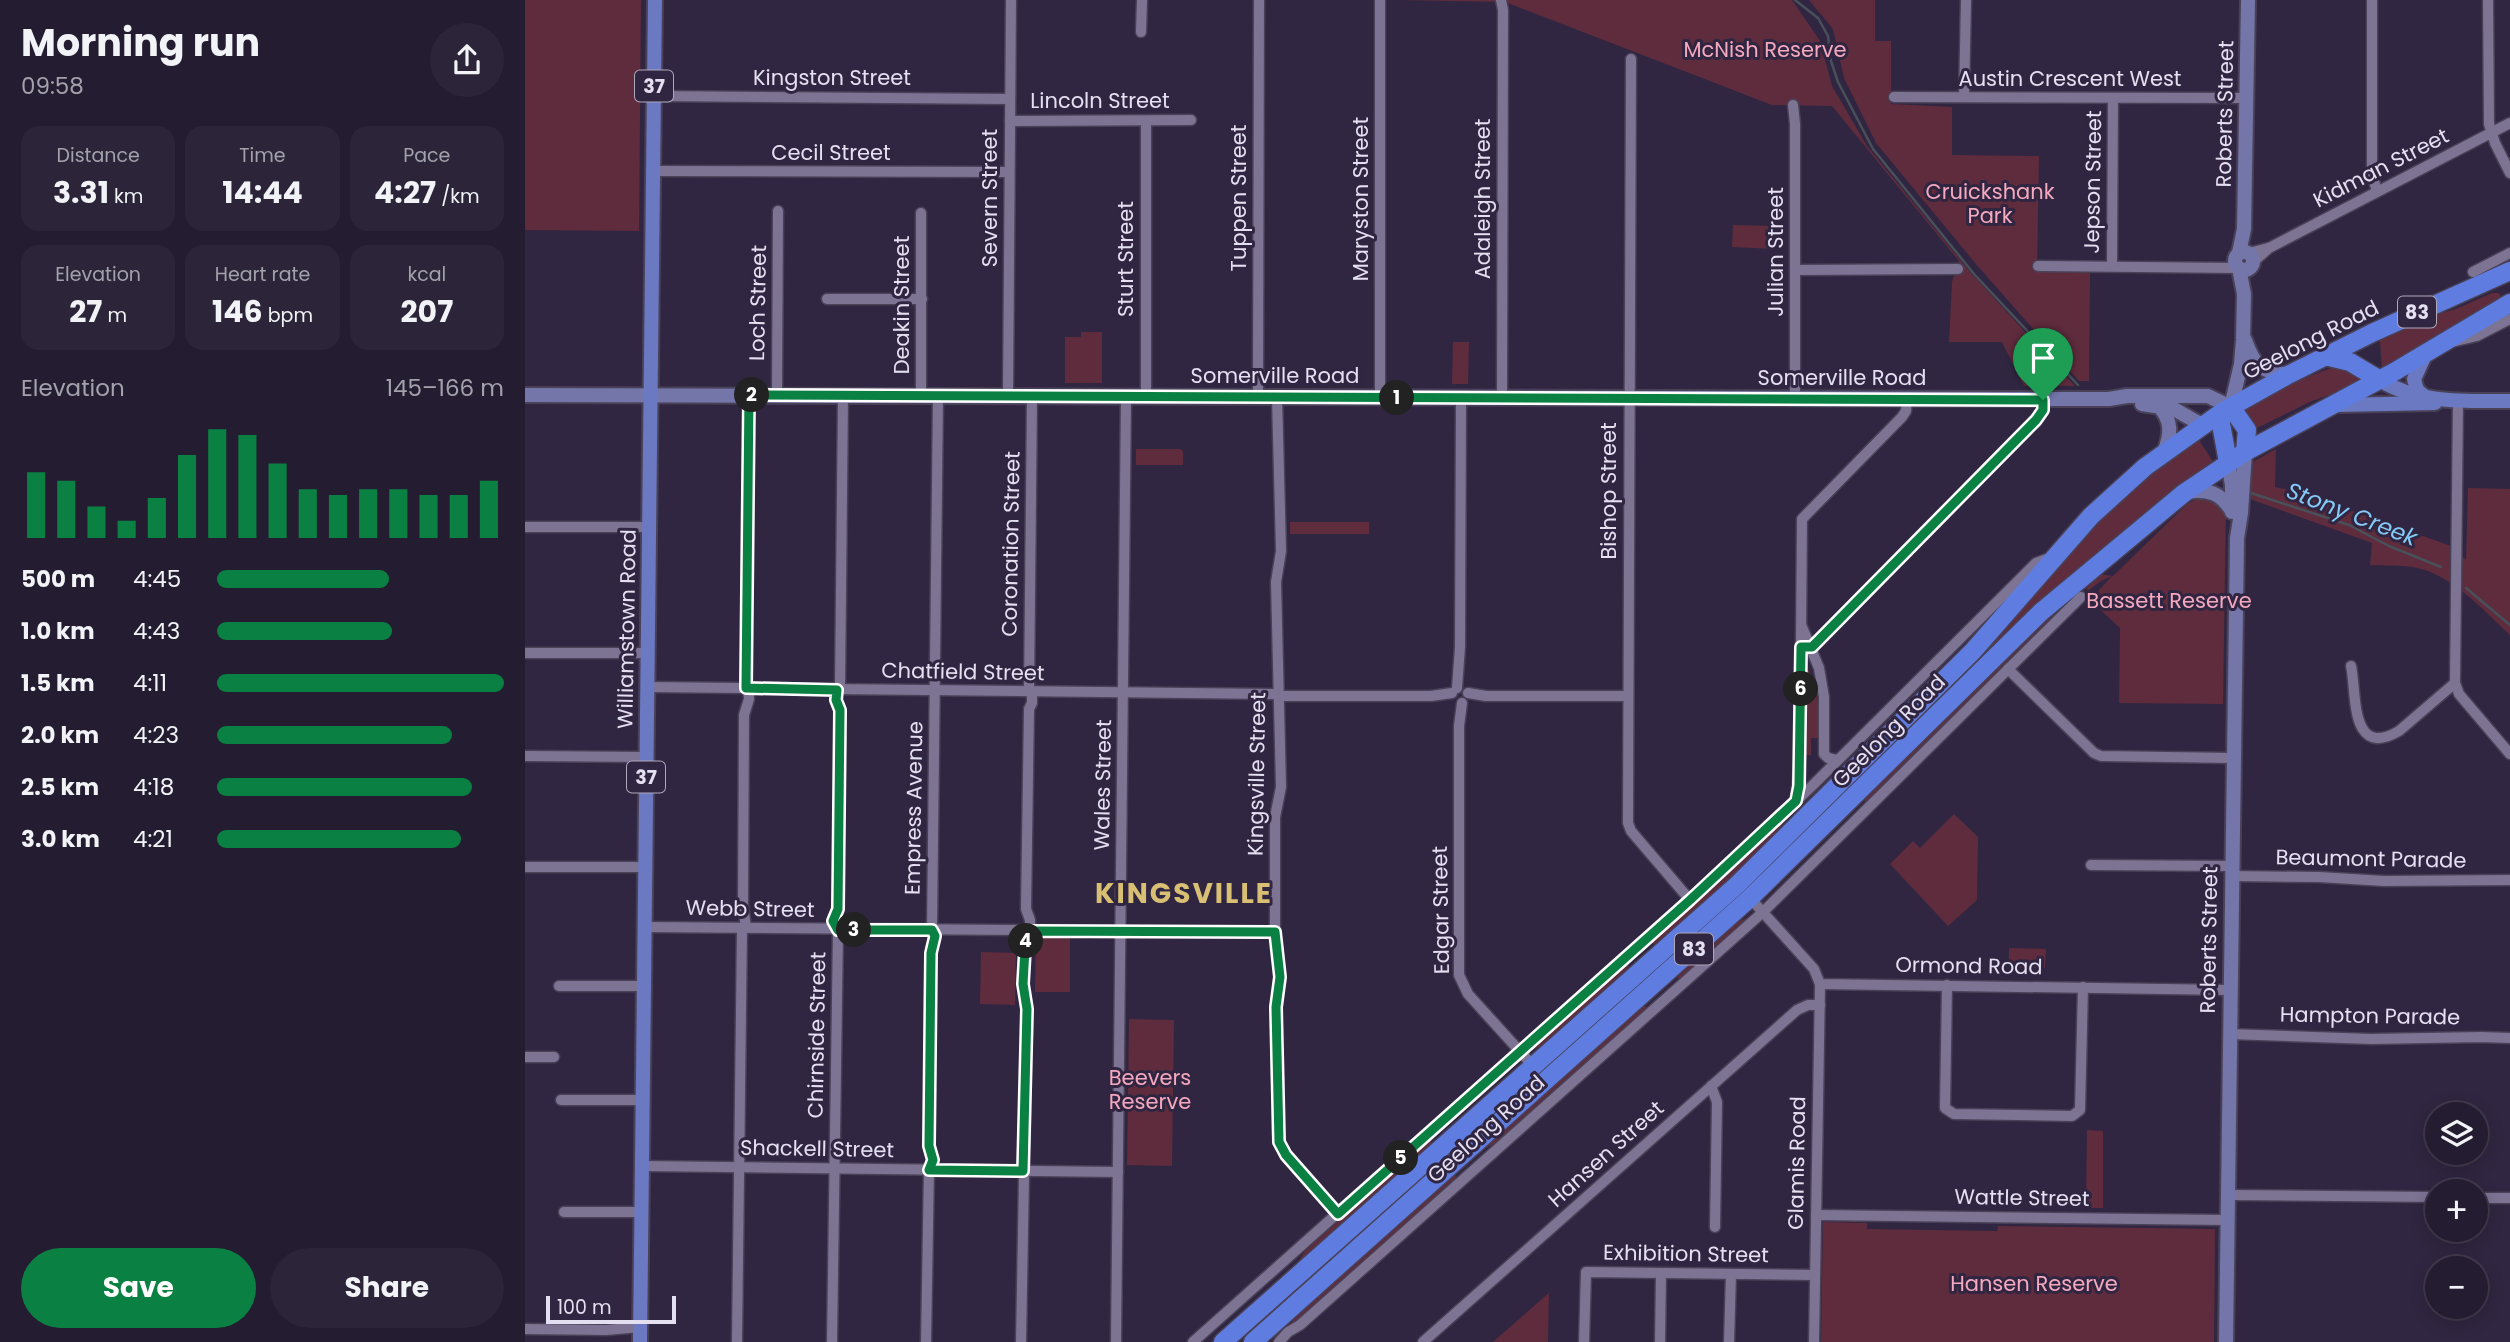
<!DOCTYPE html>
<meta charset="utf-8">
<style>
:root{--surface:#241c31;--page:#2c2539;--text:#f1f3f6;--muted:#a3a1ab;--line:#413a4d;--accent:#0b8043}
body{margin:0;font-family:Poppins,sans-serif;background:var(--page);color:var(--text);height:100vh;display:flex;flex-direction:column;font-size:26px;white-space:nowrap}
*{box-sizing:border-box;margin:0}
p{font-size:23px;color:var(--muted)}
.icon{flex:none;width:38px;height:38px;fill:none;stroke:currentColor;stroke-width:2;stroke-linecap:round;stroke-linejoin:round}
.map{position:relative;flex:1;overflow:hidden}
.panel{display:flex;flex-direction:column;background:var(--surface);width:525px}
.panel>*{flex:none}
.controls{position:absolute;left:1900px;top:1102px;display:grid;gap:14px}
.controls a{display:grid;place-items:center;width:63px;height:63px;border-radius:50%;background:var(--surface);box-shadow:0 4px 18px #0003,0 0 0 2px var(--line);font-size:35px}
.scale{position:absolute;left:21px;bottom:18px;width:130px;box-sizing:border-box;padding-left:7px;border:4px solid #e4dff1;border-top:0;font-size:19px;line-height:24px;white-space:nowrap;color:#e4dff1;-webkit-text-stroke:5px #302641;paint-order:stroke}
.pin{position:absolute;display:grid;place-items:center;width:60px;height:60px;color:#fff;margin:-72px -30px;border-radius:50% 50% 50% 0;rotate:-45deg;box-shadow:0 0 7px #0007}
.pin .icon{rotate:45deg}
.km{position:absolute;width:35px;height:35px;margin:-18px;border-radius:50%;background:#222;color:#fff;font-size:19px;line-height:35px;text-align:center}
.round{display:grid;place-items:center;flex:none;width:74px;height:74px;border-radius:37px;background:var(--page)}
.head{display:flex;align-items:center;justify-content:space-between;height:119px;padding:0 21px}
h1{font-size:38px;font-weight:700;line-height:52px}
.metrics{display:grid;grid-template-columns:repeat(3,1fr);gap:10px;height:119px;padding:7px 21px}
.metrics div{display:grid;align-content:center;border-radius:18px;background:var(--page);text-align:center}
.metrics b{font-size:30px;font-weight:700}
.metrics small{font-size:19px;font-weight:400}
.metrics p{font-size:19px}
.chart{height:196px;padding:14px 21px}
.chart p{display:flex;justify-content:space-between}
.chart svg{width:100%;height:126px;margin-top:7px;stroke:var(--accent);stroke-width:6}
.primary-button{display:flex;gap:14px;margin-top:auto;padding:14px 21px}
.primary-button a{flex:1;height:80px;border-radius:42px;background:var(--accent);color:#fff;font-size:28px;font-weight:700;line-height:80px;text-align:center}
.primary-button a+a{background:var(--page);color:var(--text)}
ul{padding:0 21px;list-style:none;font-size:23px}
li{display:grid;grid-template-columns:112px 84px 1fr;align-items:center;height:52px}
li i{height:18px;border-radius:9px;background:var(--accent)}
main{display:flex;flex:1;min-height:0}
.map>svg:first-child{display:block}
.green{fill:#5f2c3d}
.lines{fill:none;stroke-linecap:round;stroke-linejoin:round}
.stream{stroke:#48505a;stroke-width:2.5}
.street-casing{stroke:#494157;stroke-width:13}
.secondary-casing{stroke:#494157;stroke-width:18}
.primary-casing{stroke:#494157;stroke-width:18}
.highway-casing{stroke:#494157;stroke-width:21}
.street{stroke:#7d7393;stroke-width:10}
.secondary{stroke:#7476aa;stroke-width:14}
.primary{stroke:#6b79c2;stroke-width:14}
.highway{stroke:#5f7de1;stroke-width:18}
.route-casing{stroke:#fff;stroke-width:14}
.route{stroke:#0b8043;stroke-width:9}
.labels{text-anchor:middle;stroke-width:6;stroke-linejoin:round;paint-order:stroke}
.shield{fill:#302641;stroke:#aea8bc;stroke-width:2}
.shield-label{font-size:19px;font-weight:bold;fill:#e4dff1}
.park-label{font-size:21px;fill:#f5a8be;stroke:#302641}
.street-label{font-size:21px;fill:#e4dff1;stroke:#302641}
.water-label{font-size:23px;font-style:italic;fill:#85caf7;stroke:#302641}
.district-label{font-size:28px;font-weight:bold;letter-spacing:2px;fill:#d9bf73;stroke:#302641}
</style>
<main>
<section class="panel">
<div class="head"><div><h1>Morning run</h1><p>09:58</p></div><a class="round"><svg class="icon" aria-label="share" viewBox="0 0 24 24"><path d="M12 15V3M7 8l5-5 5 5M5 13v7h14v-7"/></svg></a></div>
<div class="metrics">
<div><p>Distance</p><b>3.31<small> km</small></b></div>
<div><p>Time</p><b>14:44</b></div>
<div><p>Pace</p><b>4:27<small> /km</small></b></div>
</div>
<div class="metrics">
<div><p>Elevation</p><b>27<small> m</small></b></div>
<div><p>Heart rate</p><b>146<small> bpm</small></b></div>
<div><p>kcal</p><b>207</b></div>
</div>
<div class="chart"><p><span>Elevation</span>145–166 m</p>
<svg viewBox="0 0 160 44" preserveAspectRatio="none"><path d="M5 44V21M15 44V24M25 44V33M35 44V38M45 44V30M55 44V15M65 44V6M75 44V8M85 44V18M95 44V27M105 44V29M115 44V27M125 44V27M135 44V29M145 44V29M155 44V24"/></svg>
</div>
<ul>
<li><b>500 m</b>4:45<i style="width:60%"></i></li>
<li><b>1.0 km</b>4:43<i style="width:61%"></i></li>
<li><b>1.5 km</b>4:11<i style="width:100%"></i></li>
<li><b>2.0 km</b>4:23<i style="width:82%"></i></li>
<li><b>2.5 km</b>4:18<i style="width:89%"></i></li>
<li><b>3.0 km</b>4:21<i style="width:85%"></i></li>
</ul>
<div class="primary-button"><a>Save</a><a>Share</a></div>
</section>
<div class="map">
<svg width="1985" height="1342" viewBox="0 0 1985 1342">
<rect width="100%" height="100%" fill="#302641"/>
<!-- green -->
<g class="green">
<polygon points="0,0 116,0 114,231 0,230"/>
<polygon points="875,0 1267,0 1295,41 1307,86 1342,146 1446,273 1550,386 1499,386 1477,342 1424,342 1427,282 1434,261 1307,106 1247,105 980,2"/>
<polygon points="1284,0 1350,0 1350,41 1366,41 1366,104 1427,107 1427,155 1514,156 1512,271 1565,272 1564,381 1554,381 1451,264 1351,143 1319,78 1308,29"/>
<polygon points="1208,225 1250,226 1250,249 1207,247"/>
<polygon points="1967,293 1974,293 1977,299 1857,369 1855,342 1852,339 1899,318 1931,309"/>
<polygon points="556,332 577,332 577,383 540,383 540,337 556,337"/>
<polygon points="928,342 944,342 943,384 927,384"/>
<polygon points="1806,368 1819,368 1840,378 1813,392 1787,401 1730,429 1717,409 1749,390"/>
<polygon points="1672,437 1689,463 1445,670 1444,667 1551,543 1593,501"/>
<polygon points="611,449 656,449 658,452 658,465 611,465"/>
<path d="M1751 449 1750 487 1774 492 1926 546 1941 560 1943 488 1985 489V635C1957 609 1927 574 1888 567 1874 565 1859 566 1845 565L1847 543 1725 499 1726 463Z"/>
<polygon points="1675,497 1685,497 1701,510 1698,704 1594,703 1595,628 1565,600 1587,576 1576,581 1560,593 1565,581 1573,574 1588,576 1662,504"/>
<rect x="765" y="522" width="79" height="12"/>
<polygon points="1554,590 1342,803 1338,799 1511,627"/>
<path d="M1281 665C1294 687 1294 712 1294 738H1286V755H1280Z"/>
<polygon points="1429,814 1453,837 1452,900 1423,926 1365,864 1388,841 1395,848"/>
<polygon points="1260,819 1250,838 1131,947 1127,942 1195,882"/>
<polygon points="1225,916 1155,980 1152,977 1209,924"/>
<polygon points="511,937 545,938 545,992 510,992"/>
<polygon points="1484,948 1521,949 1520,968 1484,968"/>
<polygon points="456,952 491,953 490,1005 455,1004"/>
<polygon points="1102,964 1104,966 1092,982 1020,1045 1009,1049"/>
<polygon points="1119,1005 1123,1009 967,1149 964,1145 969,1137"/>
<polygon points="604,1019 649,1020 647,1166 602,1165"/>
<polygon points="1005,1081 1003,1085 749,1312 748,1310 748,1308"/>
<polygon points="1562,1130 1578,1131 1578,1208 1561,1208"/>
<polygon points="904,1140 908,1143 907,1145 770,1267 780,1251"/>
<polygon points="929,1174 933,1179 766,1325 771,1314"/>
<polygon points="1298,1222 1342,1223 1342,1229 1472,1231 1473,1226 1690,1229 1689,1342 1296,1342"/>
<polygon points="1024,1293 1023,1342 968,1342 1018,1298"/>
</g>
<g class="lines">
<!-- stream -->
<g class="stream">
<polyline points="1270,0 1293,18 1303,36 1306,61 1313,82 1348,149 1449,274 1553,385"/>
<polyline points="1726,493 1824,525 1864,546 1916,567"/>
<polyline points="1941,588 1985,625"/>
</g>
<!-- street casing -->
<g class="street-casing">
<g id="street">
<polyline points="976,0 978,10 977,398"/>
<polyline points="1847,0 1847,175 1852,191"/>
<polyline points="1963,0 1964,124 1970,143 1985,173"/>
<polyline points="616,32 617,0"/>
<polyline points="1106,59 1103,823 1106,831 1165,900"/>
<polyline points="129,96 485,99"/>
<polyline points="1369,97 1721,98"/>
<polyline points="1439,97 1441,0"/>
<polyline points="1268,105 1270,124 1270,399"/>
<polyline points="485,121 666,120"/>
<polyline points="128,171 484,172"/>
<polyline points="1724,253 1743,248"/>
<polyline points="1728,262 1744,248 1985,123"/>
<polyline points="1513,266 1713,268"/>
<polyline points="1587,266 1588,98"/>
<polyline points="1270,270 1433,269"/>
<polyline points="1948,272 1985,253"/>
<polyline points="302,299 397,299"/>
<polyline points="1931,341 1952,336 1985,319"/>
<polyline points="252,395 253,211"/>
<polyline points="396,396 396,213"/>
<polyline points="483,396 486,0"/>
<polyline points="621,397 621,121"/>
<polyline points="733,397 734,0"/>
<polyline points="752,397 756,551 751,582 756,787 750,817 750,932 755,977 751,1007 753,1133 755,1144 761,1155 813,1214"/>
<polyline points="855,398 855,0"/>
<polyline points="1933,401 1930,683 1934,694 1985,754"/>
<polyline points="0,527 125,527"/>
<polyline points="1277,627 1294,668 1299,697 1299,754 1303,758 1312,760"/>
<polyline points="1276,647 1287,647 1511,420 1518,410 1518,399"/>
<polyline points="0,653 123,653"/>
<path d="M1826 666C1832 692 1824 760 1874 731L1930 683"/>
<polyline points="1483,669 1569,753 1576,756 1707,758"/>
<polyline points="122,687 754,694"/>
<polyline points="221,688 224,395"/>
<polyline points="932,688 935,647 936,398"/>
<polyline points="315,689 318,396"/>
<polyline points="504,692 507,396"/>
<polyline points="943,693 961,696 1103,696"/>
<polyline points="754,696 906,696 927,693"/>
<polyline points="937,703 934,726 934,975 943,994 1009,1067"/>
<polyline points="0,756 122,757"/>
<polyline points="1271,800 1275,756 1277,519 1377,417 1381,411 1382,399"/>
<polyline points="1566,865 1706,866"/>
<polyline points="0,867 120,867"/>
<polyline points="1706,876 1794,877 1859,881 1985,880"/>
<polyline points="1225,898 1289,969 1295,984 1704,990"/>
<polyline points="120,927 750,932"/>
<polyline points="221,928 218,905 219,715 224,699 223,688"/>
<polyline points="505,931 505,920 501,909 504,709 507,703 507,692"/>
<polyline points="1422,985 1420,1108 1429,1114 1547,1116 1555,1110 1558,987"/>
<polyline points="34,986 119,986"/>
<polyline points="1704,1034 1846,1039 1956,1037 1985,1038"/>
<polyline points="0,1057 29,1057"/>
<polyline points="1186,1086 1192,1102 1190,1227"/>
<polyline points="36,1100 118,1100"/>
<polyline points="117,1166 593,1172"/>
<polyline points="1703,1195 1913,1197"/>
<polyline points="1951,1198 1985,1198"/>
<polyline points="39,1212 117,1212"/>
<polyline points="1291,1215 1702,1220"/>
<polyline points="0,1329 81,1330 115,1327"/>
<polyline points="212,1342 217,928"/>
<polyline points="307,1342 313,930 308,921 313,909 315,712 311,702 311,689"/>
<polyline points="401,1342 404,1169 408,1160 404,1146 406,953 410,939 407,930 413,396"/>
<polyline points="496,1342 502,1009 498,984 501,931"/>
<polyline points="591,1342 601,397"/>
<polyline points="668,1342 1206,863 1288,785 1511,563 1527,557"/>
<polyline points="754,1342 763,1332 775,1325 839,1268 1238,912 1556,597"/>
<polyline points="898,1342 1272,1010 1283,1005 1295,1005"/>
<polyline points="1059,1342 1061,1272 1290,1275"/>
<polyline points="1135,1342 1136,1273"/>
<polyline points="1204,1342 1206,1274"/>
<polyline points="1289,1342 1295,984"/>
</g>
</g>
<!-- secondary casing -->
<g class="secondary-casing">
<g id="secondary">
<circle cx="1719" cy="261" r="9"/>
<polyline points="1714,253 1719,229 1723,0"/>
<path d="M1720 340C1730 368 1735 370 1763 375"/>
<polyline points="0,395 1496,399 1584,399 1602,396 1683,396 1706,407 1716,364 1718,340 1719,294 1714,268"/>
<polyline points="1617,404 1649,409 1677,425"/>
<path d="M1633 405C1648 421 1646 434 1639 453"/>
<polyline points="1703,462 1707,485 1707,512"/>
<path d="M1661 492C1683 489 1695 492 1707 511"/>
<polyline points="1701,1342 1712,538 1716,513 1720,452"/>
</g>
</g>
<!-- primary casing -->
<g class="primary-casing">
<g id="primary">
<path d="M1855 380C1893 404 1941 401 1985 401"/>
<polyline points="1899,396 1892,390 1889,379 1900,355"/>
<polyline points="1811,405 1910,403"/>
<polyline points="115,1342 130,0"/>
</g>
</g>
<!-- highway casing -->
<g class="highway-casing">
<g id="highway">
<polyline points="1800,356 1825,362 1855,380"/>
<polyline points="1706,407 1722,430 1720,452"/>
<polyline points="1697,412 1696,424 1703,462"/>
<polyline points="698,1342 1212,885 1448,651 1566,516 1620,467 1697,412 1763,375 1847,333 1985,271"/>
<polyline points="728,1342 1225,898 1516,612 1659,493 1720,452 1869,372 1985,303"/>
</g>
</g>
<!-- street -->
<use href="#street" class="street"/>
<!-- secondary -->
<use href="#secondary" class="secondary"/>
<!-- primary -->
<use href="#primary" class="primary"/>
<!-- highway -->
<use href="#highway" class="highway"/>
</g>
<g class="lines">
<!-- route casing -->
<g class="route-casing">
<polygon id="route" points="224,395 1518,400 1518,410 1511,420 1287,647 1276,647 1274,786 1271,801 1165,900 813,1214 761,1155 754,1142 751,1007 755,977 750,932 501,931 498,984 502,1009 498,1171 404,1170 408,1160 404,1146 406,953 410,936 407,930 313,930 308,921 313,909 315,710 311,700 312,690 221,688"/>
</g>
<!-- route -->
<use href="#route" class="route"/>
</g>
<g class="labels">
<!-- shield labels -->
<g class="shield">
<rect x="110" y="70.5" width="38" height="31" rx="5"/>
<rect x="1873" y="296.5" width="38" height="31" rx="5"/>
<rect x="102" y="761.5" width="38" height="31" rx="5"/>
<rect x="1150" y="933.5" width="38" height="31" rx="5"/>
</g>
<g class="shield-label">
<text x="129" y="93">37</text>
<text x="1892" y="319">83</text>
<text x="121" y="784">37</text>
<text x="1169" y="956">83</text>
</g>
<!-- park labels -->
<g class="park-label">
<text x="1240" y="57">McNish Reserve</text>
<text x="1465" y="199">Cruickshank<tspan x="1465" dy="24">Park</tspan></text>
<text x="1644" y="608">Bassett Reserve</text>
<text x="625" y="1085">Beevers<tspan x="625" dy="24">Reserve</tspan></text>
<text x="1509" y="1291">Hansen Reserve</text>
</g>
<!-- street labels -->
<g class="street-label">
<text x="307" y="85">Kingston Street</text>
<text x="1545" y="86">Austin Crescent West</text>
<text x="575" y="108">Lincoln Street</text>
<text transform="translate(1700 114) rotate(-89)" y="7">Roberts Street</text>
<text x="306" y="160">Cecil Street</text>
<text transform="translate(1856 168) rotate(-27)" y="7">Kidman Street</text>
<text transform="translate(1568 182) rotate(-89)" y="7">Jepson Street</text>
<text transform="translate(465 198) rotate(-90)" y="7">Severn Street</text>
<text transform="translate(714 198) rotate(-90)" y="7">Tuppen Street</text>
<text transform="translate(836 199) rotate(-90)" y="7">Maryston Street</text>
<text transform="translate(958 199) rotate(-90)" y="7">Adaleigh Street</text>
<text transform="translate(1251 252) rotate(-90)" y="7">Julian Street</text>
<text transform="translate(601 259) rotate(-90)" y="7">Sturt Street</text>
<text transform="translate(233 303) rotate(-89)" y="7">Loch Street</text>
<text transform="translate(377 305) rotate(-90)" y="7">Deakin Street</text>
<text transform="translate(1786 340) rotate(-27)" y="7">Geelong Road</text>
<text x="750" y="383">Somerville Road</text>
<text x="1317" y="385">Somerville Road</text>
<text transform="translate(1084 491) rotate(-90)" y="7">Bishop Street</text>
<text transform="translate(486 544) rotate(-89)" y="7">Coronation Street</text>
<text transform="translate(102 629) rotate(-89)" y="7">Williamstown Road</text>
<text transform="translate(438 672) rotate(1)" y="7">Chatfield Street</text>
<text transform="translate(1364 731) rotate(-45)" y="7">Geelong Road</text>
<text transform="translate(732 774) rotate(-89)" y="7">Kingsville Street</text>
<text transform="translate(578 785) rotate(-89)" y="7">Wales Street</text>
<text transform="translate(389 808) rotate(-89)" y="7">Empress Avenue</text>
<text transform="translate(1846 859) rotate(1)" y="7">Beaumont Parade</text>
<text transform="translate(225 909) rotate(1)" y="7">Webb Street</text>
<text transform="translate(916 910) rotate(-91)" y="7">Edgar Street</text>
<text transform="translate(1684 940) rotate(-89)" y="7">Roberts Street</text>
<text transform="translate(1444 966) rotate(1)" y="7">Ormond Road</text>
<text transform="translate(1845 1016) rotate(1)" y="7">Hampton Parade</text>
<text transform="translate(292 1035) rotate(-89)" y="7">Chirnside Street</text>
<text transform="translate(961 1129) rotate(-42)" y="7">Geelong Road</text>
<text transform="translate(292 1149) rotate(1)" y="7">Shackell Street</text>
<text transform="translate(1081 1154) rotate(-42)" y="7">Hansen Street</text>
<text transform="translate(1272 1163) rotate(-89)" y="7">Glamis Road</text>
<text transform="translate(1497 1198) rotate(1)" y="7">Wattle Street</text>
<text transform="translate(1161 1254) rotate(1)" y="7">Exhibition Street</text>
</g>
<!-- water labels -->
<g class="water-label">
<text transform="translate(1827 514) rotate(21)" y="8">Stony Creek</text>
</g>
<!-- district labels -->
<g class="district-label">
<text x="659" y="903">KINGSVILLE</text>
</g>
</g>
</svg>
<div class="controls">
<a><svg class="icon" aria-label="layers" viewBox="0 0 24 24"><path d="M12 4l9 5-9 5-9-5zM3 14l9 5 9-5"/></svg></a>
<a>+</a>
<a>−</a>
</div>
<div class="scale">100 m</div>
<div class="pin" style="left:1518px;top:400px;background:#1e9e55"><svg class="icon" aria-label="arrive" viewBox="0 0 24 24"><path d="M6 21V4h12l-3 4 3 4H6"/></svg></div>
<b class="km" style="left:872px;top:398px">1</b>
<b class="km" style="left:227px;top:395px">2</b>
<b class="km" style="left:329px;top:930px">3</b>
<b class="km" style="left:501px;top:941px">4</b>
<b class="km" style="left:876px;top:1158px">5</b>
<b class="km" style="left:1276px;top:689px">6</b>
</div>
</main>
